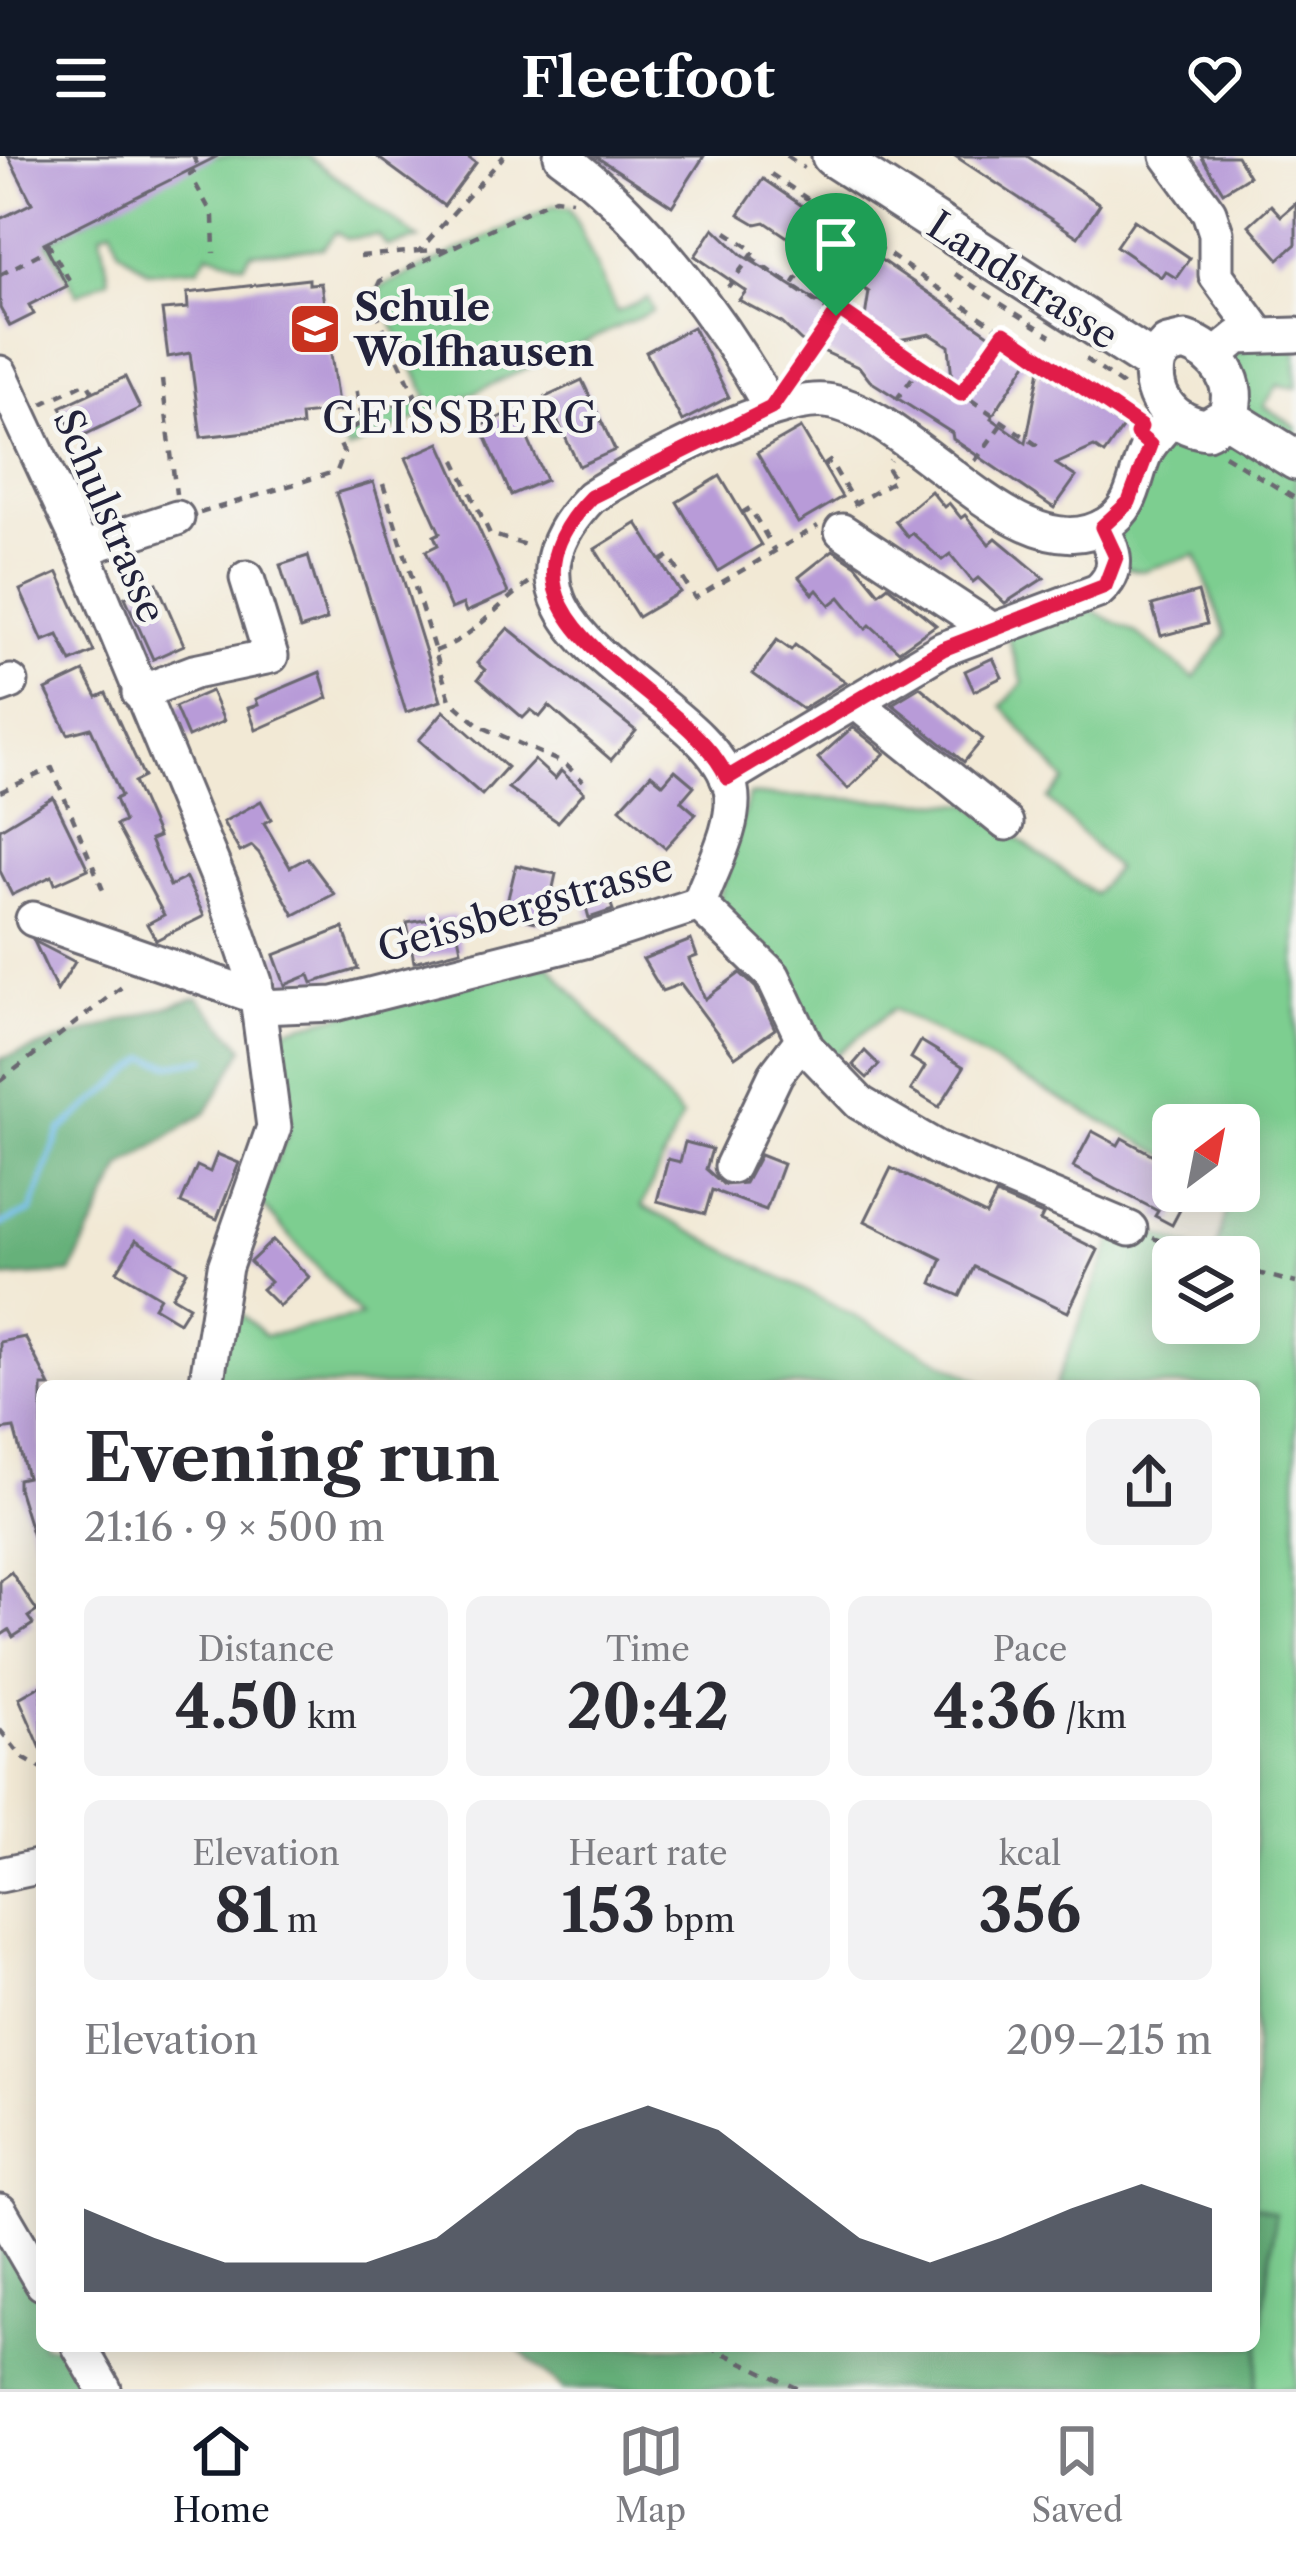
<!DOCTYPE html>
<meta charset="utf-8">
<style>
:root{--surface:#fff;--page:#f2f2f3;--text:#2b2b33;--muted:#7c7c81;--line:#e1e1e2;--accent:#111827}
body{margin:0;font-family:"Libre Caslon Text",serif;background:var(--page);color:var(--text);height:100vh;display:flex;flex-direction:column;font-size:45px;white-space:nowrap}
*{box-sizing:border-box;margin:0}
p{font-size:39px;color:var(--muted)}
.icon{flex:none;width:66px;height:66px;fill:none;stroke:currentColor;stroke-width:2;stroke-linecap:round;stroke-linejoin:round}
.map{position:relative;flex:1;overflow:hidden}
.details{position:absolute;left:36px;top:1224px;width:1224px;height:972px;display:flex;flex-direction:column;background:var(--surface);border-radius:18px;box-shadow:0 6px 30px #0003}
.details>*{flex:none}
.needle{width:78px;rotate:32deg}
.controls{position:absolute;left:1152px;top:948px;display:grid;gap:24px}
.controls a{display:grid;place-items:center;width:108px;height:108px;border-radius:18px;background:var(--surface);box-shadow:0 6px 30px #0003;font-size:60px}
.pin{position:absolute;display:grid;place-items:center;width:102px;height:102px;color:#fff;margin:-123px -51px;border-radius:50% 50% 50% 0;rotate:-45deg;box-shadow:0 0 12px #0007}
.pin .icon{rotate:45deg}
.round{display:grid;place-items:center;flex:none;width:126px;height:126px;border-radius:18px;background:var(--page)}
.headline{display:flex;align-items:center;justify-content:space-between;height:204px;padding:0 48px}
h1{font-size:66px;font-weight:700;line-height:90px}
.figures{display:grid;grid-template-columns:repeat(3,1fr);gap:18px;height:204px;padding:12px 48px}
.figures div{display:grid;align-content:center;border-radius:18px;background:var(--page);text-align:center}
.figures b{font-size:60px;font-weight:700}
.figures small{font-size:33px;font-weight:400}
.figures p{font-size:33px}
.chart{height:336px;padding:24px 48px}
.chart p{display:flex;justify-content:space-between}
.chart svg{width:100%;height:216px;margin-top:12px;fill:var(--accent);opacity:.7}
header{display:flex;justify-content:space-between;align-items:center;height:156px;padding:0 48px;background:var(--accent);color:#fff;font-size:54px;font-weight:700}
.tab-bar{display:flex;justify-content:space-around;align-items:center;height:168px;border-top:3px solid var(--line);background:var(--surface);font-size:33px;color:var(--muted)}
.tab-bar a{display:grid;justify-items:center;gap:6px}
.tab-bar .current{color:var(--accent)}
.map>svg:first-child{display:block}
.green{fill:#7dce90;stroke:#507866;stroke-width:3;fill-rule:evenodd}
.forest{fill:#66b17a;stroke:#446a5a;stroke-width:3}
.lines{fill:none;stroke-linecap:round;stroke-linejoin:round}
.stream{stroke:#6cbae6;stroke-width:6}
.building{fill:#b89bd8;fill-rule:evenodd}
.minor-casing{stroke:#6b6871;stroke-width:39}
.major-casing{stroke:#6b6871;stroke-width:45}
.path{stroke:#6b6871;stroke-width:4.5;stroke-dasharray:9 9;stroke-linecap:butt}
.minor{stroke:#fff;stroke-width:33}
.major{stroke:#fff;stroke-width:39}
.route-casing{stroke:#fff;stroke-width:24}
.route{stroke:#e11d48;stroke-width:15}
.labels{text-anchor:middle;stroke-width:9;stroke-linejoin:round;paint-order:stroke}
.street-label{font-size:39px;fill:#22223b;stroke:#f6f6f2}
.poi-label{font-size:39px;font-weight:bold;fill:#22223b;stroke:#f6f6f2;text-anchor:start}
.neighbourhood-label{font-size:42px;letter-spacing:3px;fill:#22223b;stroke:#f6f6f2}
</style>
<header><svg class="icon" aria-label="menu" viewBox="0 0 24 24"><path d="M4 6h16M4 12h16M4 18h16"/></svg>Fleetfoot<svg class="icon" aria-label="heart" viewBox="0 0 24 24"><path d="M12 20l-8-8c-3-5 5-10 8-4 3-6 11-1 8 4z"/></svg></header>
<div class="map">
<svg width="1296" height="2233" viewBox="0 0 1296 2233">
<rect width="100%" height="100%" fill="#f6f6f2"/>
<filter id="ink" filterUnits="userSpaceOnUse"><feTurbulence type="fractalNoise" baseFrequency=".00833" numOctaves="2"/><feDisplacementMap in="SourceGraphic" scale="24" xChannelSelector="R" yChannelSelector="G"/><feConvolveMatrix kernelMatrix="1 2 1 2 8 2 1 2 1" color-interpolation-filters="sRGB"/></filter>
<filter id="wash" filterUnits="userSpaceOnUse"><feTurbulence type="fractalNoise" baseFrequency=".004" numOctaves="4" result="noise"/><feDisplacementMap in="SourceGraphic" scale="48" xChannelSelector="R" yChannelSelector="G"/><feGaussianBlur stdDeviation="2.7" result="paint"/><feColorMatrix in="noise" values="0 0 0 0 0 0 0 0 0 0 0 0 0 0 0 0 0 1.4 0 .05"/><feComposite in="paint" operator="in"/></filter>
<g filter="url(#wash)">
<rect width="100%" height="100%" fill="#f2e9d5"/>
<!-- green -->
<g class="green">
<polygon points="210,0 308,0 419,83 387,90 378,79 346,83 336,76 323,92 251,97 244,108 209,97 198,112 149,116 119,94 112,72 101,77 109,123 77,138 47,86"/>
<polygon points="555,49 570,51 617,156 648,142 653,155 348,294 342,281 428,242 379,139 381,131"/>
<path d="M1296 179V232L1278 229 1264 250 1296 271V2233H1255L1275 2058 1254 2049V1230H1055L1120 1065 1214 1099 1232 1035H1239V969H1173V1003L893 853 828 905 717 749 749 639 971 648 1094 738 1116 713 1048 643 1065 625 1002 550 1023 527 1003 467 1073 445 1136 477 1194 522 1226 479 1196 399 1142 415 1115 410 1113 392 1155 282 1218 268 1214 201ZM1173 1101H1239V1167H1173Z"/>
<polygon points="548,808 682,961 642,1050 989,1230 206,1230 219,1138 265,1180 361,1160 258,1045 288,977 281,874"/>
</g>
<!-- forest -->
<g class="forest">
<polygon points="198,841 244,892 207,956 122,1011 71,1117 0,1122 0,903"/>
<polygon points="1254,2049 1275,2057 1255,2233 563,2233 515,2190 1254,2190"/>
<polygon points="0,2055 42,2127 42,2190 79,2190 104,2233 0,2233"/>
</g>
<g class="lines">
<!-- stream -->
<polyline class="stream" points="0,1069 31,1055 60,975 147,902 171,909 206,903"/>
</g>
<g id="blocks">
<!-- building -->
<g class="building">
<polygon points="8,0 218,0 44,87 67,130 29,149 34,158 10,170 0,152 0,63 32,47"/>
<polygon points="376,0 466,0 476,7 444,50"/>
<polygon points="595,0 704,0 672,50"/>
<polygon points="955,0 1027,0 1100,48 1078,81"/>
<polygon points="1201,0 1237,0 1249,20 1223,36"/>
<path d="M763 23 1028 205 991 262 1026 287 1040 213 1123 271 1104 298 1094 291 1056 308 1076 321 1054 352 953 283 952 277 870 225 860 212 801 185 782 167 739 144 746 135 695 100 714 72 742 99 863 174 869 136 765 66 756 68 739 58ZM930 178 949 190 953 235 881 187Z"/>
<polygon points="1296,47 1296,88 1279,103 1249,69 1271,49 1281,60"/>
<polygon points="1134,64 1190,102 1176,122 1165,115 1161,121 1116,90"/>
<polygon points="309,123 309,128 321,127 339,255 301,259 302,270 201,281 190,197 168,201 162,154 188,152 187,137"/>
<polygon points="693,171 729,241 682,265 646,196"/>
<polygon points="125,221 140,252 76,283 61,251"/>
<polygon points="582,224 615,294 579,310 546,241"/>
<polygon points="515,254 546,324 511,339 481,270"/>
<polygon points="801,272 842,341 798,367 757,297"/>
<polygon points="440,287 508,437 466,456 463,448 451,453 426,395 438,389 434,380 440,377 406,302"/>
<polygon points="720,320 761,389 718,415 677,346"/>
<polygon points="373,326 441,545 406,556 336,337"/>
<polygon points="931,335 944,351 949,347 961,362 965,359 989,388 996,382 1044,422 1005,447 978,422 973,426 950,398 942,404 912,377 908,381 895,365"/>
<polygon points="637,367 680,436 638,461 595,393"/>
<polygon points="833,394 856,409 879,437 888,430 936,469 899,495 870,469 866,473 840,441 830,449 817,434 813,438 799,421"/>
<polygon points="308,400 327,464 300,473 280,409"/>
<polygon points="58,417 94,496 71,506 58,479 43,485 20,434"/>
<polygon points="157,427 184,489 153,503 125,441"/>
<polygon points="1198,436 1207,468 1161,480 1152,449"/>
<polygon points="508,472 636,575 611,604 549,550 540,561 531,554 523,562 478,523 485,514 477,507"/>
<polygon points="777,484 791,494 795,489 846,526 802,553 753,518"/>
<polygon points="993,502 1002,521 974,535 965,515"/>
<polygon points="84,516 97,541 106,537 144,621 134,626 158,681 150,684 170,730 186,722 204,760 156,784 147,768 164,759 116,669 124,666 115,643 121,640 91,572 68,578 46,534"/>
<polygon points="320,516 328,542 256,574 248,552 258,549 256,543"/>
<polygon points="920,531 983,583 964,606 892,548"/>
<polygon points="211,535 224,565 188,581 175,551"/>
<polygon points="444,555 507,611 482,639 419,584"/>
<polygon points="853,571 885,597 848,633 818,602"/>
<polygon points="534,604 555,623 561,615 584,636 558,666 508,632"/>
<polygon points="675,614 694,630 681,645 696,658 665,692 620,652 651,618 663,628"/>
<polygon points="53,641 88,713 55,728 52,720 12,739 0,715 0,673"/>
<polygon points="261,645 271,663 264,667 290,711 307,702 334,738 294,759 259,697 252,690 240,696 223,666"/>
<polygon points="516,709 556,718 545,768 504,759"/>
<polygon points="609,743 613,754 589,762 586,751"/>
<polygon points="454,759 461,794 414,806 407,767"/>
<polygon points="343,772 358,813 312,827 309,819 285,829 274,799"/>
<polygon points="691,784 697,800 689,803 705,843 740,817 756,832 775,873 735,901 681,828 662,835 643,803"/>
<polygon points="34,785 75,806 57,835"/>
<polygon points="921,885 964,911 939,951 911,934 925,911 911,902"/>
<polygon points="865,895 879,909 867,922 853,909"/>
<polygon points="1092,975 1118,989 1122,982 1173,1010 1173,1035 1190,1035 1172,1069 1155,1060 1158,1055 1073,1011"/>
<polygon points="685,986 712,993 706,1013 724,1029 745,1027 760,999 783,1008 766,1054 712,1034 705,1058 657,1045 668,1003 680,1006"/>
<polygon points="217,998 239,1007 217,1063 181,1047 197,1010 210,1016"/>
<polygon points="891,1012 986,1059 996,1039 1043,1059 1040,1065 1098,1094 1068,1156 974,1111 960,1140 932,1127 942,1103 865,1065"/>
<polygon points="136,1084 187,1115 172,1140 189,1150 179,1166 154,1151 160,1141 117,1115"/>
<polygon points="273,1084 309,1121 279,1150 262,1133 270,1126 250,1106"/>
<polygon points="25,1181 50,1230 42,1230 42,1389 36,1390 18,1332 18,1323 27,1321 14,1272 0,1274 0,1186"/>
<polygon points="11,1416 37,1455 28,1461 33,1468 13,1481 9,1474 0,1480 0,1424"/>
<polygon points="42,1529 42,1595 19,1542"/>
</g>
</g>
</g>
<g filter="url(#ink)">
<use href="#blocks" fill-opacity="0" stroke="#6b6871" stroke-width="3"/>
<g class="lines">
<!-- minor casing -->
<g class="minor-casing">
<g id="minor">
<path d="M561 0C642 57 723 166 771 252"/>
<polyline points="1168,0 1209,56 1216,77 1216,119 1259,178"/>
<polyline points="1214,201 1238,181 1296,179"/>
<polyline points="0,217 82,393 224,736 255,826 274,971 225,1111 206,1230"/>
<polyline points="842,375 989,472"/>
<polyline points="82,393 177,362"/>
<polyline points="0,530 11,526"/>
<polyline points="139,537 194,516 271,500 247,422"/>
<polyline points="858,548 1006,667"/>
<path d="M727 622 943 493 1098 435C1122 414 1114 396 1102 371"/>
<path d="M699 748C710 716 738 668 731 633 709 536 459 477 591 341 637 311 774 239 826 245 912 255 1021 422 1107 368 1135 350 1133 324 1145 297 1152 283 1164 273 1173 261"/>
<polyline points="699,748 773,820 807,892 860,947 937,992 1130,1073"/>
<polyline points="33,763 257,841"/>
<polyline points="259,851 334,848 588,784 699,748"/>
<polyline points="732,1010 776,918 802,884"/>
<polyline points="0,1719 42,1710"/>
<polyline points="0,2055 42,2127"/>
<polyline points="79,2190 104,2233"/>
</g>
</g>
<!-- major casing -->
<g class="major-casing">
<g id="major">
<polyline points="832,0 1155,208"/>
<path d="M1185 185C1217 195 1242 228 1227 261L1207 273C1170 269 1146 237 1157 201L1168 189Z"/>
<polyline points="1227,261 1296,304"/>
</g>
</g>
<!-- path -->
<g class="path">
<polyline points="193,0 199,12 190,18 213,60 214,97"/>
<polyline points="787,0 804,12"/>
<polyline points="771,18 1133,265"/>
<polyline points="726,76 755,95 728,131"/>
<polyline points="47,86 71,127"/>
<polyline points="419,95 449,93 555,42 572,44"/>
<polyline points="360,100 419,95 504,0"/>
<polyline points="750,101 836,160 840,154 1044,294"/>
<polyline points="955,118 1051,180"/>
<polyline points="0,119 50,92"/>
<polyline points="793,128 838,64"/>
<polyline points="1086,203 1125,231"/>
<polyline points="794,219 836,160"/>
<polyline points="162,224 176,338"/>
<polyline points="961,238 1003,178"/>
<polyline points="896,244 921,210"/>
<polyline points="42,248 87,226 93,236"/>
<polyline points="362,267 415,239 371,145 380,125 449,93"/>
<polyline points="1224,299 1296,343"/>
<polyline points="455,304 490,378 532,391"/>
<polyline points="975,305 1003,266"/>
<polyline points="823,310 830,305 855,348"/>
<polyline points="383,328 450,544 480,570 565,608 583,625"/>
<polyline points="853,349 895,324 886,310 890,304"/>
<polyline points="200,357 337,315 344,297 336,280 362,267 356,231"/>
<polyline points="742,357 750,352 775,395"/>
<polyline points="661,405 669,400 695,442 818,370"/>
<path d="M435 495C476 481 496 449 530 426"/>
<polyline points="0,636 52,612 103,734"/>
<polyline points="0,925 127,827"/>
<polyline points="1153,1082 1204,1101"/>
<polyline points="1239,1112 1296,1127"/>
<polyline points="0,1574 23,1602 42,1613"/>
<polyline points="708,2190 799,2233"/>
</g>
<!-- minor -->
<use href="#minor" class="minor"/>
<!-- major -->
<use href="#major" class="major"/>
</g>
</g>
<g class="lines" filter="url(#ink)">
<!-- route casing -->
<g class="route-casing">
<path id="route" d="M839 154 961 238 1004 177 1141 271 1137 278 1150 289 1129 346 1102 371 1116 401 1105 430 943 493 727 622C688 531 466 469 591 341L771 252Z"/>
</g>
<!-- route -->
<use href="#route" class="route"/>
</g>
<!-- icons -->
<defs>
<g id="school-square" transform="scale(2.7)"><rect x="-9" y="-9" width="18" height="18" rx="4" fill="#c8321e" stroke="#f6f6f2"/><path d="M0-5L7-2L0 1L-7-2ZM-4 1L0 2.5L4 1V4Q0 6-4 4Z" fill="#fff"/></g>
</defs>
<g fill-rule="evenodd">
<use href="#school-square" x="315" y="173"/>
</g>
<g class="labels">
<!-- street labels -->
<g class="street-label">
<text transform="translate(1023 124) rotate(33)" y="14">Landstrasse</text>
<text transform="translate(110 360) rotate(67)" y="14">Schulstrasse</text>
<text transform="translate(525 751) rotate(-16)" y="14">Geissbergstrasse</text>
</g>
<!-- poi labels -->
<g class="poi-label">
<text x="354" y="165">Schule<tspan x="354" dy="45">Wolfhausen</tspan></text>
</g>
<!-- neighbourhood labels -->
<g class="neighbourhood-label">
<text x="461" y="277">GEISSBERG</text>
</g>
</g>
</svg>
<div class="controls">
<a><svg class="needle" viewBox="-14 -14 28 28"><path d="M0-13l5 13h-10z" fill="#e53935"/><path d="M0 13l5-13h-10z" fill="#7c7c81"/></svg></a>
<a><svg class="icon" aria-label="layers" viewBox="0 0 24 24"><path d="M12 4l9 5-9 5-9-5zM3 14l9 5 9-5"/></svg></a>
</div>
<div class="pin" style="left:836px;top:160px;background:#1e9e55"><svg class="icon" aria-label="arrive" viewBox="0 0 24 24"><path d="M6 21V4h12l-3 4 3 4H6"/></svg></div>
<section class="details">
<div class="headline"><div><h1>Evening run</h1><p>21:16 · 9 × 500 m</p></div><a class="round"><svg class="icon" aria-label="share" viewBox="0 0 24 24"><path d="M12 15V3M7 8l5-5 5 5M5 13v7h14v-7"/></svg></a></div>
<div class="figures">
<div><p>Distance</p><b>4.50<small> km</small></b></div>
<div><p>Time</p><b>20:42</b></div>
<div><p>Pace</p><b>4:36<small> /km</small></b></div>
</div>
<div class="figures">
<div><p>Elevation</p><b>81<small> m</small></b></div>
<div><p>Heart rate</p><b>153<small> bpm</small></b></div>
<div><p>kcal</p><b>356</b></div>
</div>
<div class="chart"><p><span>Elevation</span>209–215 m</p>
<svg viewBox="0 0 160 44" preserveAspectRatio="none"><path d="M0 44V27L10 33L20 38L30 38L40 38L50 33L60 22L70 11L80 6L90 11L100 22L110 33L120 38L130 33L140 27L150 22L160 27V44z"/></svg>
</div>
</section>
</div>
<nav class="tab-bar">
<a class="current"><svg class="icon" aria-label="home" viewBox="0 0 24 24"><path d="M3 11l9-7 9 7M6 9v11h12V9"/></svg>Home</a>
<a><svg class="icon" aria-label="map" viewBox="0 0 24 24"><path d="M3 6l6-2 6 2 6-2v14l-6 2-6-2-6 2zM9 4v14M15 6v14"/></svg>Map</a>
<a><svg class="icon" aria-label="saved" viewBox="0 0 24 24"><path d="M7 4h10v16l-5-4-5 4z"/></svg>Saved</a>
</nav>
